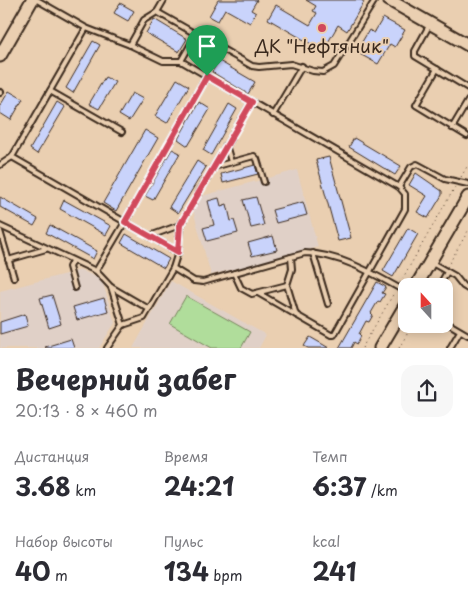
<!DOCTYPE html>
<html lang="ru">
<meta charset="utf-8">
<style>
:root{--surface:#fff;--page:#f7f7f7;--text:#2b2b33;--muted:#7c7c81}
body{margin:0;font-family:"Playpen Sans",sans-serif;background:var(--page);color:var(--text);height:100vh;display:flex;flex-direction:column;font-size:19px;white-space:nowrap}
*{box-sizing:border-box;margin:0}
p{font-size:16px;color:var(--muted)}
.icon{flex:none;width:28px;height:28px;fill:none;stroke:currentColor;stroke-width:2;stroke-linecap:round;stroke-linejoin:round}
.map{position:relative;height:348px;overflow:hidden}
.panel{display:flex;flex-direction:column;background:var(--surface);flex:1}
.panel>*{flex:none}
.needle{width:32px;rotate:339deg}
.controls{position:absolute;left:398px;top:278px;display:grid;gap:10px}
.controls a{display:grid;place-items:center;width:55px;height:55px;border-radius:10px;background:var(--surface);box-shadow:0 2px 12px #0003;font-size:25px}
.pin{position:absolute;display:grid;place-items:center;width:42px;height:42px;color:#fff;margin:-51px -21px;border-radius:50% 50% 50% 0;rotate:-45deg;box-shadow:0 0 5px #0007}
.pin .icon{rotate:45deg}
.round{display:grid;place-items:center;flex:none;width:52px;height:52px;border-radius:15px;background:var(--page)}
.overview{display:flex;align-items:center;justify-content:space-between;height:85px;padding:0 15px}
h1{font-size:28px;font-weight:700;line-height:38px}
.figures{display:grid;grid-template-columns:repeat(3,1fr);gap:8px;height:85px;padding:5px 15px}
.figures div{display:grid;align-content:center}
.figures b{font-size:25px;font-weight:700}
.figures small{font-size:14px;font-weight:400}
.figures p{font-size:14px}
.map>svg:first-child{display:block}
.built{fill:#e0d0c7}
.green{fill:#b0dd9b;stroke:#76845c}
.building{fill:#c9d3fb;stroke:#3b2a1e}
.lines{fill:none;stroke-linecap:round;stroke-linejoin:round}
.lane-casing{stroke:#3b2a1e;stroke-width:8}
.secondary-casing{stroke:#3b2a1e;stroke-width:15}
.path{stroke:#3b2a1e;stroke-width:1;stroke-dasharray:1 4;stroke-linecap:butt}
.lane{stroke:#eacfb1;stroke-width:4}
.secondary{stroke:#eacfb1;stroke-width:11}
.route-casing{stroke:#fff;stroke-width:10}
.route{stroke:#d1495b;stroke-width:6}
.poi-dot{fill:#d1495b;stroke:#eacfb1;stroke-width:2}
.labels{text-anchor:middle;stroke-width:4;stroke-linejoin:round;paint-order:stroke}
.poi-label{font-size:18px;fill:#3b2a1e;stroke:#eacfb1}
</style>
<div class="map">
<svg width="468" height="348" viewBox="0 0 468 348">
<rect width="100%" height="100%" fill="#eacfb1"/>
<filter id="ink" filterUnits="userSpaceOnUse"><feTurbulence type="fractalNoise" baseFrequency=".02" numOctaves="2"/><feDisplacementMap in="SourceGraphic" scale="10" xChannelSelector="R" yChannelSelector="G"/><feConvolveMatrix kernelMatrix="1 2 1 2 8 2 1 2 1" color-interpolation-filters="sRGB"/></filter>
<g filter="url(#ink)">
<!-- built -->
<g class="built">
<polygon points="297,170 318,247 211,275 193,210 202,196"/>
<polygon points="81,270 102,280 115,323 99,348 0,348 0,291"/>
<polygon points="171,281 266,335 259,348 133,348"/>
</g>
<!-- green -->
<polygon class="green" points="186,296 250,332 241,348 212,348 170,324"/>
<!-- building -->
<g class="building">
<polygon points="218,0 257,0 251,10 256,13 250,23 225,9 218,21 209,16"/>
<polygon points="306,0 361,0 364,2 347,31 338,25 323,51 268,19 276,5 310,25 317,13 313,11 316,6"/>
<polygon points="120,3 134,11 128,21 114,13"/>
<polygon points="383,18 405,30 395,47 390,44 378,64 356,52 369,30 374,33"/>
<polygon points="154,19 187,39 179,52 146,33"/>
<polygon points="93,41 100,45 73,93 66,88"/>
<polygon points="219,61 255,82 248,94 212,72"/>
<polygon points="105,77 115,82 99,109 89,104"/>
<polygon points="177,79 189,86 167,123 155,116"/>
<polygon points="9,91 23,99 11,120 0,113 0,106"/>
<polygon points="132,93 143,99 129,121 119,115"/>
<polygon points="57,102 65,107 37,154 30,149"/>
<polygon points="199,102 210,109 188,146 178,139"/>
<polygon points="229,104 237,109 211,155 203,150"/>
<polygon points="145,130 158,138 116,211 103,203"/>
<polygon points="354,138 401,166 395,175 349,147"/>
<polygon points="172,149 180,153 153,200 145,196"/>
<polygon points="329,157 351,238 338,241 316,160"/>
<polygon points="197,161 206,167 178,213 169,207"/>
<polygon points="255,165 258,174 223,183 221,174"/>
<polygon points="416,173 442,191 442,195 428,218 417,212 427,196 409,185"/>
<polygon points="0,197 38,219 34,226 0,207"/>
<polygon points="256,197 264,225 251,228 243,200"/>
<polygon points="219,198 221,206 227,204 231,221 234,220 238,233 207,241 203,228 214,225 208,201"/>
<polygon points="64,200 111,226 106,235 60,209"/>
<polygon points="303,202 307,215 276,223 272,210"/>
<polygon points="50,225 97,251 93,259 46,233"/>
<polygon points="408,228 418,234 393,277 383,271"/>
<polygon points="126,234 169,259 164,268 121,243"/>
<polygon points="273,236 277,250 252,256 248,243"/>
<polygon points="377,282 386,287 382,293 385,294 380,302 378,301 371,313 373,315 369,322 366,321 359,334 361,336 357,344 354,342 351,348 339,348"/>
<polygon points="52,295 61,324 49,328 40,298"/>
<polygon points="104,298 108,311 77,320 73,307"/>
<polygon points="25,314 28,326 0,334 0,322"/>
<polygon points="310,337 329,348 308,348 304,346"/>
<polygon points="71,339 74,348 46,348 45,347"/>
</g>
<g class="lines">
<!-- lane casing -->
<g class="lane-casing">
<g id="lane">
<polyline points="157,12 164,0"/>
<polyline points="430,24 415,51 415,56 468,88"/>
<polyline points="86,28 130,45 144,20 157,12 252,66 259,67 291,64 313,71 323,72 334,66 375,0"/>
<polyline points="130,45 163,61 181,61 399,187 405,194 405,209 334,335 331,335 258,293"/>
<polyline points="181,61 196,35"/>
<polyline points="437,69 416,105 467,136"/>
<polyline points="50,91 122,132"/>
<polyline points="0,93 1,92"/>
<polyline points="273,115 302,66"/>
<polyline points="452,128 468,101"/>
<polyline points="226,145 231,162"/>
<polyline points="0,165 12,157"/>
<polyline points="214,167 254,156 257,159 264,182"/>
<polyline points="399,187 411,167 417,164 445,179 468,184"/>
<polyline points="0,226 96,271 125,222 12,157 86,28 37,0"/>
<polyline points="0,231 14,278"/>
<polyline points="150,236 180,225"/>
<polyline points="178,252 125,222 207,76"/>
<polyline points="313,253 328,304"/>
<polyline points="291,257 292,269 287,285 296,315"/>
<polyline points="8,260 46,249"/>
<polyline points="72,261 69,267 75,288"/>
<polyline points="432,263 455,276 463,286 468,289"/>
<path d="M173 268 194 281 203 282 305 253C341 254 376 275 406 292"/>
<polyline points="96,271 111,287 149,309"/>
<polyline points="234,273 241,288 252,294 287,285"/>
<polyline points="439,286 447,272"/>
<polyline points="444,321 468,335"/>
<polyline points="123,325 144,318 173,268 178,252 180,225 251,103"/>
<polyline points="107,348 123,325 111,287"/>
<polyline points="450,348 460,331"/>
</g>
</g>
<!-- secondary casing -->
<g class="secondary-casing">
<g id="secondary">
<polyline points="389,0 468,45"/>
<polyline points="0,56 32,0"/>
<polyline points="416,286 468,197"/>
<polyline points="380,348 406,304"/>
</g>
</g>
<!-- path -->
<g class="path">
<polyline points="461,177 468,165"/>
<polyline points="447,267 468,231"/>
<polyline points="400,283 455,187"/>
<polyline points="362,348 394,293"/>
<polyline points="399,348 413,324"/>
</g>
<!-- lane -->
<use href="#lane" class="lane"/>
<!-- secondary -->
<use href="#secondary" class="secondary"/>
</g>
</g>
<g class="lines" filter="url(#ink)">
<!-- route casing -->
<g class="route-casing">
<polygon id="route" points="207,76 252,102 180,225 178,252 125,222"/>
</g>
<!-- route -->
<use href="#route" class="route"/>
</g>
<!-- markers -->
<circle class="poi-dot" cx="322" cy="28" r="5"/>
<g class="labels">
<!-- poi labels -->
<g class="poi-label">
<text x="322" y="53">ДК "Нефтяник"</text>
</g>
</g>
</svg>
<div class="controls">
<a><svg class="needle" viewBox="-14 -14 28 28"><path d="M0-13l5 13h-10z" fill="#e53935"/><path d="M0 13l5-13h-10z" fill="#7c7c81"/></svg></a>
</div>
<div class="pin" style="left:207px;top:76px;background:#1e9e55"><svg class="icon" aria-label="arrive" viewBox="0 0 24 24"><path d="M6 21V4h12l-3 4 3 4H6"/></svg></div>
</div>
<section class="panel">
<div class="overview"><div><h1>Вечерний забег</h1><p>20:13 · 8 × 460 m</p></div><a class="round"><svg class="icon" aria-label="share" viewBox="0 0 24 24"><path d="M12 15V3M7 8l5-5 5 5M5 13v7h14v-7"/></svg></a></div>
<div class="figures">
<div><p>Дистанция</p><b>3.68<small> km</small></b></div>
<div><p>Время</p><b>24:21</b></div>
<div><p>Темп</p><b>6:37<small> /km</small></b></div>
</div>
<div class="figures">
<div><p>Набор высоты</p><b>40<small> m</small></b></div>
<div><p>Пульс</p><b>134<small> bpm</small></b></div>
<div><p>kcal</p><b>241</b></div>
</div>
</section>
